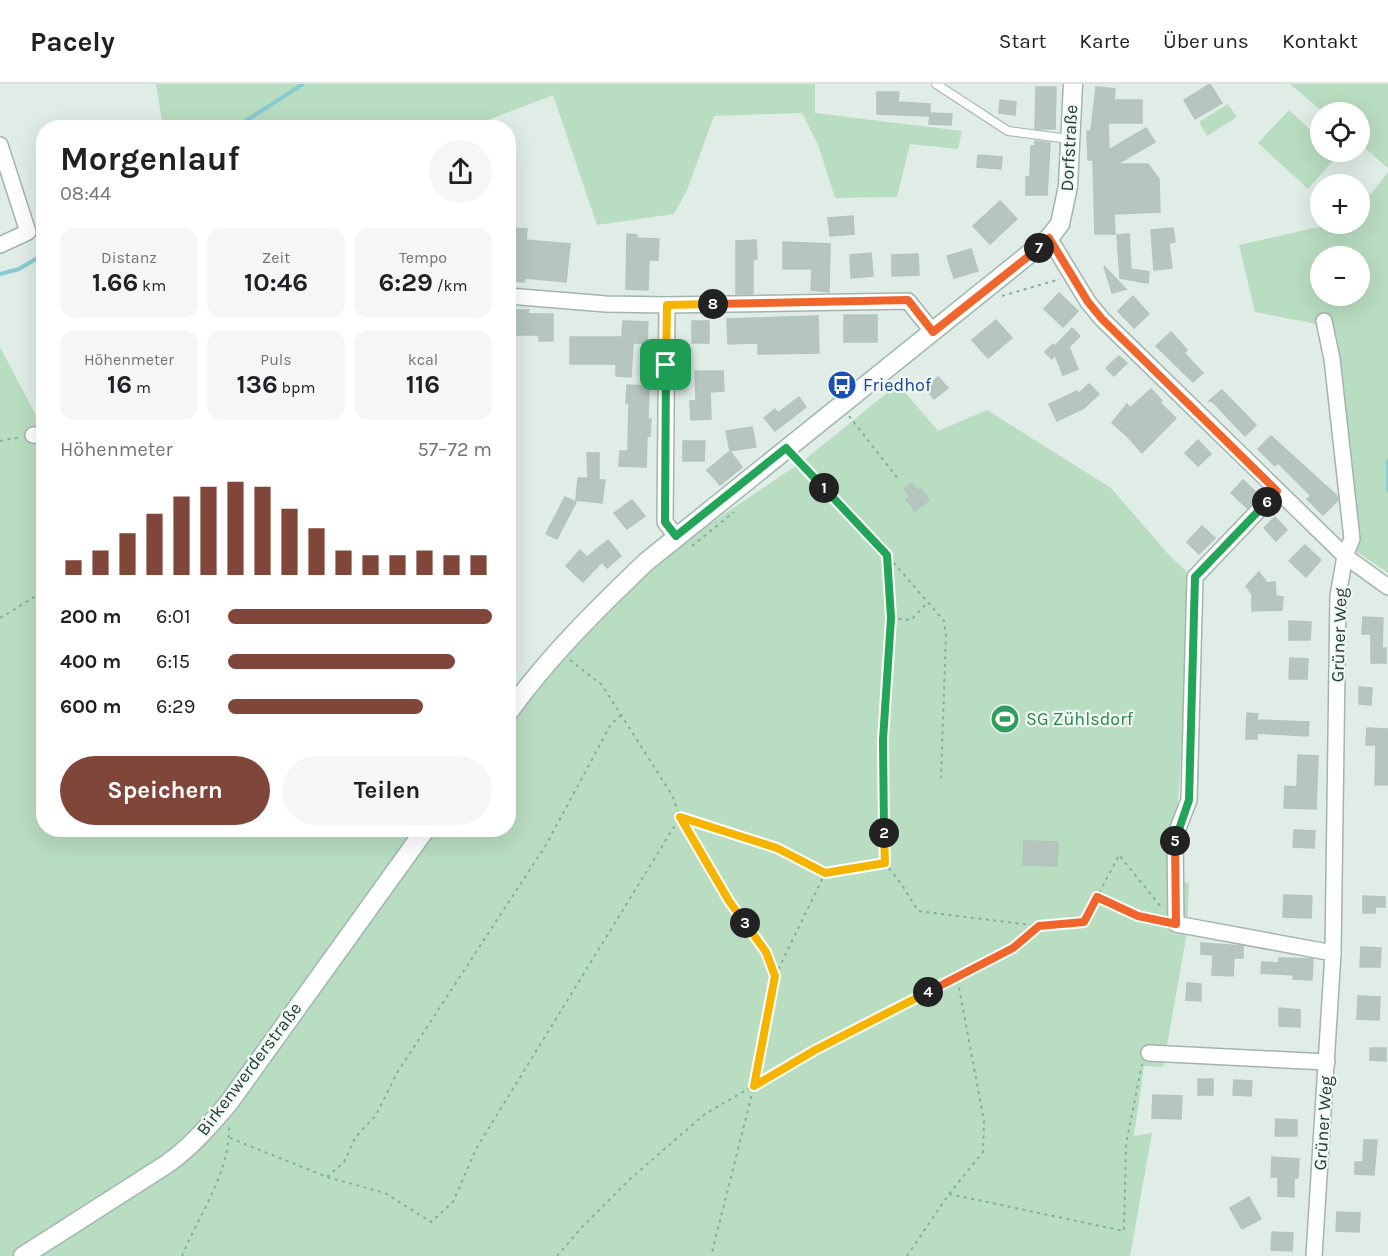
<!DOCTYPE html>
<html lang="de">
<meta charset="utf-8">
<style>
:root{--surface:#fff;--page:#f6f6f6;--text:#202124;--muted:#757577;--line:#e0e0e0;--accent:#80463a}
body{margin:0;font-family:Karla,sans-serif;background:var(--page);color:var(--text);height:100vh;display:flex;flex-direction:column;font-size:22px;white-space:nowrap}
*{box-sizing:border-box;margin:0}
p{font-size:20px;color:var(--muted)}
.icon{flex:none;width:33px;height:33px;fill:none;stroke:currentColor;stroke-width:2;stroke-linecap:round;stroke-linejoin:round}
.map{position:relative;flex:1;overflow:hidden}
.drawer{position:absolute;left:36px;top:36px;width:480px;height:717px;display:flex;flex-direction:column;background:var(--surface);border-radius:24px;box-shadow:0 6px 24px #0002}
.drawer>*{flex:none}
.tools{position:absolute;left:1310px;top:18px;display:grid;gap:12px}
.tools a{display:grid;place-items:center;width:60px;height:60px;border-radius:50%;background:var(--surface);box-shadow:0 6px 24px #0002;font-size:30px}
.pin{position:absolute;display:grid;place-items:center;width:51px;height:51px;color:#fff;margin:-26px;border-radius:12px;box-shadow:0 3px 9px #0006}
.km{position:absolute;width:30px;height:30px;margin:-15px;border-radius:50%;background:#222;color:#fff;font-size:16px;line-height:30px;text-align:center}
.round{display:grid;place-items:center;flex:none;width:63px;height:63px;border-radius:32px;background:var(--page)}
.headline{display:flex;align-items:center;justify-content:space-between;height:102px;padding:0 24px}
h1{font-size:33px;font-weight:700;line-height:45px}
.figures{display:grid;grid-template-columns:repeat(3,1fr);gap:9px;height:102px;padding:6px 24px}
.figures div{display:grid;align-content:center;border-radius:15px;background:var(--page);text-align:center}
.figures b{font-size:26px;font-weight:700}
.figures small{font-size:16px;font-weight:400}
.figures p{font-size:16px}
.chart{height:168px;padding:12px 24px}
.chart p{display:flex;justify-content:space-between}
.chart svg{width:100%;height:108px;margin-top:6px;stroke:var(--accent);stroke-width:6}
.primary-button{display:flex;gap:12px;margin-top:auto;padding:12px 24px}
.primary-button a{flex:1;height:69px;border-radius:36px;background:var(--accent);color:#fff;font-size:24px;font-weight:700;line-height:69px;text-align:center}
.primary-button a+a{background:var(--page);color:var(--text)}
ul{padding:0 24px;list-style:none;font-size:20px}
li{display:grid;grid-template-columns:96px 72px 1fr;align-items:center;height:45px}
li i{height:15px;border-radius:8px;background:var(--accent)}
header{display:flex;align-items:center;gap:36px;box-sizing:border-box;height:84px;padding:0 30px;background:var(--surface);border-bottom:2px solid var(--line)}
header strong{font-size:28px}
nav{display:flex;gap:33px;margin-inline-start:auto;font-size:21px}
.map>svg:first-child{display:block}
.green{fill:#b9ddc1;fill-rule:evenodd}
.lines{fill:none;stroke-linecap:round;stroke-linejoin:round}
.stream{stroke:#87cbd2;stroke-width:4}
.building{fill:#b6c6bf;stroke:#b3c5bd;stroke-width:1.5}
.lane-casing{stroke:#a3b4ad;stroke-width:10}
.street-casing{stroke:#a3b4ad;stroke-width:18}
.secondary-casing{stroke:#9fb8ae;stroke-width:21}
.path{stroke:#80b09f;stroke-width:2;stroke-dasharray:3 4.5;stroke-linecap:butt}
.lane{stroke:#fff;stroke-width:8}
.street{stroke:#fff;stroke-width:15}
.secondary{stroke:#fff;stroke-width:18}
.split-1-casing{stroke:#fff;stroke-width:12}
.split-2-casing{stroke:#fff;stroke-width:12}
.split-3-casing{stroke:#fff;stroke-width:12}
.split-4-casing{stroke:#fff;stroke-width:12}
.split-5-casing{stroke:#fff;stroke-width:12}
.split-6-casing{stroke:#fff;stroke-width:12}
.split-7-casing{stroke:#fff;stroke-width:12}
.split-8-casing{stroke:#fff;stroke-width:12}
.split-9-casing{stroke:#fff;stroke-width:12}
.split-1{stroke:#22a559;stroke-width:8}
.split-2{stroke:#22a559;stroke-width:8}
.split-3{stroke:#f5b400;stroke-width:8}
.split-4{stroke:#f5b400;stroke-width:8}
.split-5{stroke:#f0652b;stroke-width:8}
.split-6{stroke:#22a559;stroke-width:8}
.split-7{stroke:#f0652b;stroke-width:8}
.split-8{stroke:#f0652b;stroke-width:8}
.split-9{stroke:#f5b400;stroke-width:8}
.labels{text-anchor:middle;stroke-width:4.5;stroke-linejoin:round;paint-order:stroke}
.street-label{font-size:18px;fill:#213d34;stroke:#f1f8f4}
.transit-label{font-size:18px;fill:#164399;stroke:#f1f8f4;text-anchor:start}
.leisure-label{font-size:18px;fill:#27864d;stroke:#f1f8f4;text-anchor:start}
</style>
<header>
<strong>Pacely</strong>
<nav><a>Start</a><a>Karte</a><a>Über uns</a><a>Kontakt</a></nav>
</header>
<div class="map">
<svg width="1388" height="1172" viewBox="0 0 1388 1172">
<rect width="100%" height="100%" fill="#e0ece6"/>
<!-- green -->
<g class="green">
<polygon points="156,0 815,0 815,29 962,47 958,65 910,60 897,113 835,114 819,63 802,29 714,32 687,106 674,130 597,141 553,11 485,37 480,43 252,44 248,35 237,43 163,44"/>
<polygon points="1290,0 1388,0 1388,84 1359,59 1359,28 1323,28"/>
<polygon points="1228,20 1237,33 1207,52 1199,38"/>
<polygon points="1289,26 1320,55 1320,68 1334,68 1338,71 1308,105 1258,59"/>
<path d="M1388 88V489L1354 466 1327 242 1255 228 1239 161 1332 140H1359V125ZM1320 172H1359V212H1320Z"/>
<polygon points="0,263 41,341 43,342 44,746 508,746 509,642 564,569 671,466 803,377 898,300 938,347 987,326 1111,404 1169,471 1192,493 1178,719 1179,798 1189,799 1187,849 1163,983 1144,982 1134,1052 1152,1049 1130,1172 0,1172"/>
</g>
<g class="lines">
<!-- stream -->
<g class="stream">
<polyline points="235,44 303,0"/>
<polyline points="0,190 19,185 44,170"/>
<polyline points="1388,377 1388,406"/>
</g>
</g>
<!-- building -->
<g class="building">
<polygon points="1210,0 1222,19 1195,35 1184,16"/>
<polygon points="1036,3 1056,3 1055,45 1035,45"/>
<polygon points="1096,3 1115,5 1114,16 1142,16 1142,39 1108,39 1109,66 1146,44 1155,58 1117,80 1148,80 1159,95 1160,128 1114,130 1115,150 1095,150 1093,76 1088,76 1087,47 1091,47"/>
<polygon points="877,8 899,8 898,18 930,20 930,29 952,30 951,41 929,40 930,32 877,30"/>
<polygon points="1000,16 1016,18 1015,31 999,29"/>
<polygon points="1035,57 1050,59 1047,111 1026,111 1026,93 1030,93 1031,62 1035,62"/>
<polygon points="978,71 1002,73 1001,85 977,83"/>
<polygon points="1000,117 1017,135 990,160 973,142"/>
<polygon points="853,132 854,150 830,152 828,134"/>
<polygon points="508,144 527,145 526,156 570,160 566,198 525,194 524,198 508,196"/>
<polygon points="1173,144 1175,158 1169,159 1172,184 1154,186 1151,146"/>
<polygon points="627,150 637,151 637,154 659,155 658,176 649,176 648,206 626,205"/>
<polygon points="1129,150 1131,185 1149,188 1148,199 1120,194 1117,151"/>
<polygon points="756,156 757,175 753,175 753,210 736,210 736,157"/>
<polygon points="783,158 830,160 829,208 811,206 812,185 783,185"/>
<polygon points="971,165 978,187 954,194 947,172"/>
<polygon points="871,169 873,192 851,194 850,171"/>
<polygon points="918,170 919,191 892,192 892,171"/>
<polygon points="1104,182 1126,205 1112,209"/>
<polygon points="1059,209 1078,227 1063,243 1044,225"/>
<polygon points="1133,212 1149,230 1134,244 1118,227"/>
<polygon points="509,226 529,226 528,230 553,230 553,257 539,257 539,251 509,251"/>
<rect x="844" y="231" width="33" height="27"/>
<polygon points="818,232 819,269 758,270 758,259 728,260 727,235"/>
<polygon points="996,236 1012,254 988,274 972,256"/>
<polygon points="623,237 648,238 647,259 633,259 631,293 616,292 616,280 570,280 570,253 622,253"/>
<rect x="692" y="237" width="17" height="22"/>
<polygon points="1072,244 1080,252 1069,263 1078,285 1063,291 1055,271 1052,275 1045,268 1053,260 1055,262"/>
<polygon points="1171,248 1187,266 1184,269 1203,289 1193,298 1156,262"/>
<polygon points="1119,272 1127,279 1114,292 1106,284"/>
<polygon points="695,287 723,287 724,307 710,308 711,335 691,336 690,317 696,317"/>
<polygon points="938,293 948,304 934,315 925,304"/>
<polygon points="1089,300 1099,310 1084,324 1057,337 1049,320 1077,307 1078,310"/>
<polygon points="627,301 649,302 648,335 651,335 650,352 647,352 646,383 619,382 620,367 628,367 629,319 626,319"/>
<polygon points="1151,305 1162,317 1160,319 1176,334 1142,369 1127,352 1112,339 1127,320 1130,324"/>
<polygon points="1222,306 1256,341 1245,352 1213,318 1209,317"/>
<polygon points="799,313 806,323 775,347 764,334 775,325 778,329"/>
<polygon points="752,343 756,363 730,367 726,347"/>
<polygon points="1271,352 1337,412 1338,416 1323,431 1307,415 1311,412 1278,379 1275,382 1258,365"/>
<polygon points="1198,356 1211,370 1198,382 1185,369"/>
<polygon points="683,357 705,357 704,377 683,377"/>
<polygon points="730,367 742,383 720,401 707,386"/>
<polygon points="587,369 599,369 599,396 605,396 602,419 576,416 578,394 588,394"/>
<polygon points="1243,396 1259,411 1247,424 1231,409"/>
<polygon points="912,399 918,407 921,404 929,416 915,427 906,415 910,413 904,405"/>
<polygon points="565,413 576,418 557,455 546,450"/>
<polygon points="632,416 645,432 627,445 614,429"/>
<polygon points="1275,433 1287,446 1276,457 1264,444"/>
<polygon points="1202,442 1215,454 1199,470 1187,458"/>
<polygon points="608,456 621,472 607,484 602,478 583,498 566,482 580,466 587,473"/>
<polygon points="1305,461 1321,476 1306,493 1289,477"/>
<polygon points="1259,488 1267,499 1275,498 1276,512 1283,513 1282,526 1252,527 1252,510 1246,502"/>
<polygon points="1363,533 1383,534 1382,564 1386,564 1386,579 1371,579 1371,550 1362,550"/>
<polygon points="1289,537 1311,538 1310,556 1289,556"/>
<polygon points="1290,574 1308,575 1307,595 1289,595"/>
<polygon points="1359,603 1372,604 1371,621 1359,620"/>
<polygon points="1247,629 1258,630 1257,636 1309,638 1308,652 1257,649 1257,655 1246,655"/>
<polygon points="1367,644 1388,645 1388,701 1375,701 1376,661 1366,661"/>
<polygon points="1298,671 1318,672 1316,725 1284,724 1285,702 1297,703"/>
<polygon points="1294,746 1315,747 1314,764 1293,763"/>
<polygon points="1024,757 1058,758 1057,782 1023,781"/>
<polygon points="1284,811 1312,812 1311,834 1283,833"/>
<polygon points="1363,812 1385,813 1385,823 1375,823 1375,829 1363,829"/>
<polygon points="1201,859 1243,862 1243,874 1234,874 1233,892 1212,891 1213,871 1201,870"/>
<polygon points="1361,863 1381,864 1380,883 1360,883"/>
<polygon points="1279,874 1313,875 1312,896 1293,895 1294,891 1261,889 1262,878 1279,879"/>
<polygon points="1187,899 1201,900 1201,917 1186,916"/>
<polygon points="1358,912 1380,913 1379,936 1357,935"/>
<polygon points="1279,924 1300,926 1300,943 1279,942"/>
<polygon points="1370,964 1386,964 1386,977 1370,976"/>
<rect x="1198" y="995" width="15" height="16"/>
<polygon points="1234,996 1252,997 1251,1012 1233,1011"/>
<polygon points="1153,1011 1182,1012 1181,1035 1152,1034"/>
<polygon points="1276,1035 1297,1036 1297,1052 1275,1052"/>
<polygon points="1364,1056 1377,1056 1374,1091 1355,1090 1355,1078 1363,1078"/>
<polygon points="1272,1073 1299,1075 1298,1094 1294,1094 1294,1113 1278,1112 1278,1093 1271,1093"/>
<polygon points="1249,1113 1261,1135 1242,1145 1230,1124"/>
<polygon points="1337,1128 1360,1129 1359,1148 1336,1147"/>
<polygon points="1272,1148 1293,1149 1292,1167 1271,1166"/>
</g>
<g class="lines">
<!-- lane casing -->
<g class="lane-casing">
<polyline id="lane" points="936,0 1008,47 1069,55"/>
</g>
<!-- street casing -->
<g class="street-casing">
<g id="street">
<polyline points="0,61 28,148 0,161"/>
<polyline points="1049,154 1088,218 1102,235 1345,472 1388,503"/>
<polyline points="508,212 606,220 667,221 908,217 933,248"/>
<polyline points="667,221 665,438 676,452"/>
<polyline points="33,351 44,351"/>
<polyline points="1277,407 1195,493 1189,716 1175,752 1176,840 1333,869"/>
<polyline points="1149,969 1327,978"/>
<polyline points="1314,1172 1333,869 1338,512 1345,472 1352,455 1332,275 1324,237"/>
</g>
</g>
<!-- secondary casing -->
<g class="secondary-casing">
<g id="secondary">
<path d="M508 629C548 573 597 525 646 478L1049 154 1060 140 1068 102 1073 0"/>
<path d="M23 1172 167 1080C191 1063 209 1042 228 1020L425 746"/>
</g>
</g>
<!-- path -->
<g class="path">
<polyline points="1002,212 1060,195"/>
<polyline points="849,332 899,396"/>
<polyline points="0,357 21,353"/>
<polyline points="796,375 887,471 944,537 946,551 941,694"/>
<polyline points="692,462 734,428"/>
<polyline points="887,471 891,534 883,656 885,779 902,801 918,827 1039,842"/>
<polyline points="0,534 44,507"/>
<polyline points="891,534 911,536 928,518"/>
<polyline points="570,576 602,601 672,711 680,733 729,817 766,868 775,892 754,1002 711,1172"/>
<polyline points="508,653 517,641"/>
<polyline points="1097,813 1138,832 1164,837"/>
<polyline points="775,892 825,789 883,779"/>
<polyline points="230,1054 327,1093 385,1109 431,1138 453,1118 476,1065 680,733 777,764 825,789"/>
<polyline points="327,1093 344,1078 355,1054 376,1031 397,989 546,761 611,640 621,631"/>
<polyline points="949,1110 1124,1147 1126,1060 1142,980"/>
<path d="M182 1172C199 1130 231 1088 229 1040"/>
<polyline points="557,1172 582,1143 630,1095 705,1030 815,966 893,928 957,892 1013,864 1039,842 1084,838 1119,771 1162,824"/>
<polyline points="907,1172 949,1110 983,1068 984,1037 957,893"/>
</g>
<!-- lane -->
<use href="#lane" class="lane"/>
<!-- street -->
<use href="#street" class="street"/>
<!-- secondary -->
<use href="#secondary" class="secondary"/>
</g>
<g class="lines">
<!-- split-1 casing -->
<g class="split-1-casing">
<polyline id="split-1" points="666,281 665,438 676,452 786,364 824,404"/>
</g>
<!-- split-2 casing -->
<g class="split-2-casing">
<polyline id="split-2" points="824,404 887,471 891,534 883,656 884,749"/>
</g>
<!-- split-3 casing -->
<g class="split-3-casing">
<polyline id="split-3" points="745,839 729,817 680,733 777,764 825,789 885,779 884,749"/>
</g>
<!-- split-4 casing -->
<g class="split-4-casing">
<polyline id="split-4" points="745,839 766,868 775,892 754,1002 815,966 928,908"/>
</g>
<!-- split-5 casing -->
<g class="split-5-casing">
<polyline id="split-5" points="928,908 1013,864 1039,842 1084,838 1097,813 1138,832 1176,840 1175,757"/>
</g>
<!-- split-6 casing -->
<g class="split-6-casing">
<polyline id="split-6" points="1175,757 1189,716 1195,493 1267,418"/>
</g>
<!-- split-7 casing -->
<g class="split-7-casing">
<polyline id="split-7" points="1039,164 1049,154 1088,218 1102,235 1277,407 1267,418"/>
</g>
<!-- split-8 casing -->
<g class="split-8-casing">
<polyline id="split-8" points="713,220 908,216 933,248 1039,164"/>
</g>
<!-- split-9 casing -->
<g class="split-9-casing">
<polyline id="split-9" points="666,281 667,221 713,220"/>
</g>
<!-- split-1 -->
<use href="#split-1" class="split-1"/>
<!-- split-2 -->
<use href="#split-2" class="split-2"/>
<!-- split-3 -->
<use href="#split-3" class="split-3"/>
<!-- split-4 -->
<use href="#split-4" class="split-4"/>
<!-- split-5 -->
<use href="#split-5" class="split-5"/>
<!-- split-6 -->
<use href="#split-6" class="split-6"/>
<!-- split-7 -->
<use href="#split-7" class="split-7"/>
<!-- split-8 -->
<use href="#split-8" class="split-8"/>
<!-- split-9 -->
<use href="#split-9" class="split-9"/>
</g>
<!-- icons -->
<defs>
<g id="bus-disc" transform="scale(1.5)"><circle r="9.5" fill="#1a4fb4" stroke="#f1f8f4"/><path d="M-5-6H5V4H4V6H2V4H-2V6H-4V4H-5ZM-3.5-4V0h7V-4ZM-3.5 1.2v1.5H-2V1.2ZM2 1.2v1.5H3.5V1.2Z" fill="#fff"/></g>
<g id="stadium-disc" transform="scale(1.5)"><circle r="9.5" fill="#2e9e5b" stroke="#f1f8f4"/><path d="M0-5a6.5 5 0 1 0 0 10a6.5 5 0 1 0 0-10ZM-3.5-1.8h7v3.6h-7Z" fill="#fff"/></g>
</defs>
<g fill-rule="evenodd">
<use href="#bus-disc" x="842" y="301"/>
<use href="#stadium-disc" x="1005" y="635"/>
</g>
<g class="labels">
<!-- street labels -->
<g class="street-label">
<text transform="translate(1069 64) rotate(-87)" y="6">Dorfstraße</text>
<text transform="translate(1339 551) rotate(-88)" y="6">Grüner Weg</text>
<text transform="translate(249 985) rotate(-53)" y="6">Birkenwerderstraße</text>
<text transform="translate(1323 1039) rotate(-86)" y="6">Grüner Weg</text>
</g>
<!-- transit labels -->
<g class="transit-label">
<text x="863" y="307">Friedhof</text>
</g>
<!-- leisure labels -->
<g class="leisure-label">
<text x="1026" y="641">SG Zühlsdorf</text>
</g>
</g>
</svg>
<div class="tools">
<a><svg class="icon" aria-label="locate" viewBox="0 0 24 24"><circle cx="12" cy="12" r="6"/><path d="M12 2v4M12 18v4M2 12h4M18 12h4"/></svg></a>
<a>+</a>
<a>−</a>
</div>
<div class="pin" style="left:666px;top:281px;background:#1e9e55"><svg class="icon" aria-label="arrive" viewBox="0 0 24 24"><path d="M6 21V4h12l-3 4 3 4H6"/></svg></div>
<b class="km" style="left:824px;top:404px">1</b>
<b class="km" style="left:884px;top:749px">2</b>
<b class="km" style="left:745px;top:839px">3</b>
<b class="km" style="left:928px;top:908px">4</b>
<b class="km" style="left:1175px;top:757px">5</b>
<b class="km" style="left:1267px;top:418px">6</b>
<b class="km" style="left:1039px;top:164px">7</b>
<b class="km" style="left:713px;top:220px">8</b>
<section class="drawer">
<div class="headline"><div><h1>Morgenlauf</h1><p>08:44</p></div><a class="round"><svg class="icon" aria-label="share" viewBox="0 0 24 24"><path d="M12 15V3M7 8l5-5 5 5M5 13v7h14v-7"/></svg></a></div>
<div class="figures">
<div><p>Distanz</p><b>1.66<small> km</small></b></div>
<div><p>Zeit</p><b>10:46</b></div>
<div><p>Tempo</p><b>6:29<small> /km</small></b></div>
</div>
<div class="figures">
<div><p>Höhenmeter</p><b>16<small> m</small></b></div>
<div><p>Puls</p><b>136<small> bpm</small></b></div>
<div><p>kcal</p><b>116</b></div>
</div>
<div class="chart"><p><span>Höhenmeter</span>57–72 m</p>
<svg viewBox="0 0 160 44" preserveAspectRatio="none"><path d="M5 44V38M15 44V34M25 44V27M35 44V19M45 44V12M55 44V8M65 44V6M75 44V8M85 44V17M95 44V25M105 44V34M115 44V36M125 44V36M135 44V34M145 44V36M155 44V36"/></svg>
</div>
<ul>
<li><b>200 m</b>6:01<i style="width:100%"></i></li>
<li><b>400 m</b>6:15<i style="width:86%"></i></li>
<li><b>600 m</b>6:29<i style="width:74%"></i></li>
</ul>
<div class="primary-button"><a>Speichern</a><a>Teilen</a></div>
</section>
</div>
